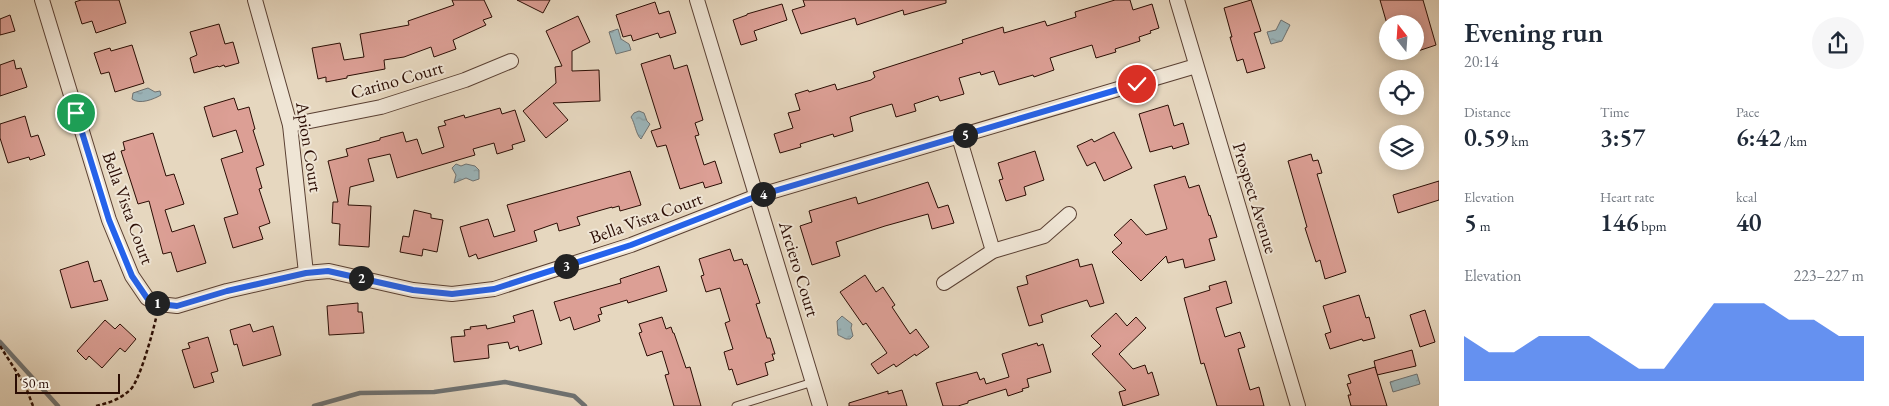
<!DOCTYPE html>
<meta charset="utf-8">
<style>
:root{--surface:#fff;--page:#f6f6f7;--text:#1f2937;--muted:#747a83;--accent:#2563eb}
body{margin:0;font-family:"EB Garamond",serif;background:var(--page);color:var(--text);height:100vh;display:flex;flex-direction:column;font-size:19px;white-space:nowrap}
*{box-sizing:border-box;margin:0}
p{font-size:16px;color:var(--muted)}
.icon{flex:none;width:28px;height:28px;fill:none;stroke:currentColor;stroke-width:2;stroke-linecap:round;stroke-linejoin:round}
.map{position:relative;flex:1;overflow:hidden}
.panel{display:flex;flex-direction:column;background:var(--surface);width:450px}
.panel>*{flex:none}
.needle{width:32px;rotate:343deg}
.fabs{position:absolute;left:1379px;top:15px;display:grid;gap:10px}
.fabs a{display:grid;place-items:center;width:45px;height:45px;border-radius:50%;background:var(--surface);box-shadow:0 2px 12px #0003;font-size:25px}
.scale{position:absolute;left:15px;bottom:12px;width:105px;box-sizing:border-box;padding-left:5px;border:2px solid #2b0d04;border-top:0;font-size:14px;line-height:18px;white-space:nowrap;color:#2b0d04;-webkit-text-stroke:4px #efe5d5;paint-order:stroke}
.pin{position:absolute;display:grid;place-items:center;width:42px;height:42px;color:#fff;margin:-21px;border:2px solid #fff;border-radius:50%;box-shadow:0 1px 5px #0007}
.km{position:absolute;width:25px;height:25px;margin:-12px;border-radius:50%;background:#222;color:#fff;font-size:14px;line-height:25px;text-align:center}
.round{display:grid;place-items:center;flex:none;width:52px;height:52px;border-radius:26px;background:var(--page)}
.summary{display:flex;align-items:center;justify-content:space-between;height:85px;padding:0 25px}
h1{font-size:28px;font-weight:600;line-height:38px}
.metrics{display:grid;grid-template-columns:repeat(3,1fr);gap:8px;height:85px;padding:5px 25px}
.metrics div{display:grid;align-content:center}
.metrics b{font-size:25px;font-weight:600}
.metrics small{font-size:14px;font-weight:400}
.metrics p{font-size:14px}
.chart{height:140px;padding:10px 25px}
.chart p{display:flex;justify-content:space-between}
.chart svg{width:100%;height:90px;margin-top:5px;fill:var(--accent);opacity:.7}
main{display:flex;flex:1;min-height:0}
.map>svg:first-child{display:block}
.water{fill:url(#water-ripples);stroke:#6f7373}
.lines{fill:none;stroke-linecap:round;stroke-linejoin:round}
.stream{stroke:#6f7373;stroke-width:4.5}
.building{fill:#dc9f95;stroke:#2b0d04}
.service-casing{stroke:#5a4033;stroke-width:9}
.minor-casing{stroke:#5a4033;stroke-width:16}
.path{stroke:#2b0d04;stroke-width:2.5;stroke-dasharray:4 2.5;stroke-linecap:butt}
.service{stroke:#efe5d5;stroke-width:7}
.minor{stroke:#efe5d5;stroke-width:14}
.route-casing{stroke:#fff;stroke-width:10}
.route{stroke:#2563eb;stroke-width:6}
.labels{text-anchor:middle;stroke-width:4;stroke-linejoin:round;paint-order:stroke}
.street-label{font-size:18px;fill:#2b0d04;stroke:#efe5d5}
</style>
<main>
<div class="map">
<svg width="1439" height="406" viewBox="0 0 1439 406">
<defs>
<pattern id="water-ripples" width="26" height="14" patternUnits="userSpaceOnUse" patternTransform="scale(1.25)"><rect width="26" height="14" fill="#9cb7bd"/><path d="M2 4q2-2 4 0t4 0M15 11q2-2 4 0t4 0" fill="none" stroke="#879ca1"/></pattern>
</defs>
<rect width="100%" height="100%" fill="#e6d7bf"/>
<filter id="stains"><feTurbulence type="fractalNoise" baseFrequency=".004" numOctaves="4"/><feColorMatrix values="0 0 0 0 .2 0 0 0 0 .09 0 0 0 0 .02 0 0 0 .5 -.17"/></filter>
<radialGradient id="worn" r=".72"><stop offset=".6" stop-color="#630" stop-opacity="0"/><stop offset="1" stop-color="#630" stop-opacity=".3"/></radialGradient>
<!-- water -->
<g class="water">
<polygon points="1281,20 1290,25 1282,41 1271,44 1267,32 1276,30"/>
<polygon points="618,29 621,39 629,44 631,50 616,54 609,32"/>
<path d="M148 88 155 92 160 91 161 95C154 99 140 105 132 99L133 93Z"/>
<path d="M639 111 644 113 647 121 650 124 641 139C636 135 635 123 631 117L634 113Z"/>
<polygon points="456,164 461,166 466,164 475,166 479,170 479,179 473,181 466,178 454,183 456,175 452,168"/>
<polygon points="842,316 852,324 851,328 853,336 850,339 846,339 838,335 837,321"/>
<polygon points="1417,374 1420,384 1393,392 1390,382"/>
</g>
<g class="lines">
<!-- stream -->
<g class="stream">
<polyline points="0,342 58,406"/>
<polyline points="314,406 360,393 434,392 505,382 574,396 585,406"/>
</g>
</g>
<!-- building -->
<g class="building">
<polygon points="81,0 119,0 126,23 96,33 92,21 82,24 75,2"/>
<polygon points="452,0 484,0 492,17 483,20 486,25 453,40 456,49 434,57 431,47 404,57 384,60 385,69 347,76 347,78 326,82 326,77 318,79 312,48 340,43 344,60 364,57 360,34 409,25 408,21 454,5"/>
<polygon points="517,0 550,0 543,13"/>
<polygon points="803,0 946,0 946,3 904,15 903,10 857,25 855,18 801,34 792,10 805,6"/>
<polygon points="1115,0 1130,0 1133,10 1152,4 1159,28 1150,31 1151,33 1139,37 1140,41 1115,49 1116,52 1096,58 1092,45 1050,58 1054,70 1034,77 1033,75 999,85 994,71 981,75 980,72 959,78 964,94 940,101 938,96 914,104 916,111 896,117 892,104 862,113 850,117 853,131 834,137 833,134 800,144 801,147 780,153 774,134 793,128 788,113 800,110 795,94 808,90 809,92 835,84 837,90 871,80 875,77 873,72 963,43 962,40 1003,27 1004,33 1045,21 1047,26 1076,17 1075,12"/>
<polygon points="1251,0 1261,31 1254,33 1265,68 1247,73 1243,59 1237,61 1230,37 1232,37 1224,8"/>
<polygon points="1380,0 1423,0 1436,45 1415,52 1415,24 1387,24"/>
<polygon points="655,2 659,14 669,11 676,33 660,38 658,33 633,41 631,35 623,37 616,15"/>
<polygon points="782,4 787,20 754,31 757,40 741,45 733,20 747,15 747,14"/>
<polygon points="10,15 15,31 0,35 0,19"/>
<polygon points="578,16 590,42 572,51 572,71 599,70 600,101 553,103 568,120 546,138 523,111 556,83 555,67 562,66 546,31"/>
<polygon points="219,24 225,44 233,42 239,63 225,67 224,65 219,67 218,66 194,73 190,58 197,55 190,32"/>
<polygon points="132,45 144,83 115,92 109,72 101,74 94,53 110,48 111,51"/>
<polygon points="670,55 674,69 687,65 703,120 695,123 699,135 695,136 704,165 715,161 722,183 705,188 703,182 680,189 666,145 657,147 651,131 661,128 641,64"/>
<polygon points="14,60 16,69 21,68 27,87 0,96 0,65"/>
<polygon points="234,98 238,110 249,107 255,129 253,130 264,165 256,168 262,188 259,189 270,223 259,227 263,239 233,248 224,218 238,214 221,159 243,152 236,130 213,137 204,107"/>
<polygon points="1168,105 1174,126 1183,123 1189,144 1173,149 1172,146 1150,152 1139,114"/>
<polygon points="500,108 502,114 515,110 525,141 512,145 513,149 497,154 494,143 473,149 475,155 397,178 390,154 368,159 374,181 350,187 348,205 371,206 369,247 339,245 340,224 332,223 333,202 338,202 328,161 348,156 346,149 380,140 380,138 403,132 406,142 417,139 422,154 444,147 438,127 446,125 444,121 464,115 465,118"/>
<polygon points="25,116 31,137 38,135 45,155 30,160 29,157 8,163 0,138 0,124"/>
<polygon points="1114,132 1132,168 1104,181 1095,162 1087,166 1077,146 1092,139 1094,142"/>
<polygon points="153,133 166,176 174,174 184,204 165,210 172,232 194,225 206,263 177,272 171,252 163,254 149,201 138,204 121,151 125,150 123,142"/>
<polygon points="1035,151 1044,180 1024,187 1026,195 1006,201 999,180 1003,179 998,163"/>
<polygon points="1311,154 1313,161 1318,160 1322,173 1317,174 1346,272 1325,279 1320,260 1316,262 1305,228 1307,227 1288,161"/>
<polygon points="630,171 641,205 620,211 619,206 612,208 612,207 577,217 580,225 559,231 557,223 534,231 537,241 478,259 476,254 469,257 460,227 488,219 494,237 515,231 507,205"/>
<polygon points="1185,176 1189,188 1199,185 1209,216 1210,215 1217,237 1209,239 1215,260 1185,268 1183,259 1168,263 1166,256 1141,281 1112,252 1122,243 1114,235 1131,219 1146,235 1167,229 1154,185"/>
<polygon points="1439,181 1439,200 1398,213 1393,195"/>
<polygon points="928,182 938,208 948,205 954,223 932,229 928,214 885,226 836,242 840,256 812,265 800,226 812,222 809,211 856,197 858,204"/>
<polygon points="414,210 431,214 431,218 443,220 437,252 423,249 422,256 400,252 403,236 409,237"/>
<polygon points="730,249 734,261 742,259 744,265 747,264 760,303 756,304 767,338 770,338 775,354 772,354 774,360 765,363 768,375 737,385 732,369 729,370 724,352 733,349 725,323 730,321 720,288 706,292 701,276 704,275 699,259"/>
<polygon points="1078,259 1080,267 1092,264 1104,303 1090,307 1087,300 1058,309 1041,315 1043,322 1029,326 1017,287 1028,284 1026,276"/>
<polygon points="88,261 94,282 101,280 108,300 71,308 60,270"/>
<polygon points="659,266 667,291 628,303 627,300 600,308 602,314 598,315 600,321 574,330 570,317 560,321 554,302 621,283 620,279"/>
<polygon points="865,275 876,292 883,287 895,305 892,307 910,334 916,329 929,347 916,356 915,354 896,367 894,364 878,374 871,364 887,353 866,323 863,325 840,292"/>
<polygon points="1226,281 1232,303 1216,308 1225,337 1240,332 1245,347 1238,349 1250,390 1259,387 1264,406 1217,406 1204,363 1201,364 1184,298 1210,290 1209,286"/>
<polygon points="1359,295 1366,318 1369,317 1375,338 1363,341 1362,339 1330,349 1325,334 1331,332 1323,306"/>
<polygon points="358,303 358,312 362,312 364,333 329,335 327,306"/>
<polygon points="533,310 542,344 519,351 518,346 510,349 508,342 488,345 489,358 454,362 451,337 465,336 464,330 471,329 470,327 486,325 487,329 515,322 513,316"/>
<polygon points="1425,310 1435,342 1420,347 1410,315"/>
<polygon points="1116,313 1127,326 1136,317 1146,328 1119,354 1133,369 1145,365 1148,374 1152,372 1159,395 1123,406 1119,392 1126,390 1092,354 1101,346 1091,336"/>
<polygon points="662,317 666,329 671,327 673,333 674,333 686,368 690,367 701,406 674,406 665,375 669,374 662,351 647,356 639,333 642,332 639,324"/>
<polygon points="105,320 115,329 120,324 136,339 125,352 120,348 102,368 89,356 86,360 77,351"/>
<polygon points="250,324 253,332 273,326 281,355 243,366 237,344 234,345 230,330"/>
<polygon points="208,337 218,371 211,373 214,382 194,388 182,350 190,348 188,343"/>
<polygon points="1037,343 1038,346 1043,344 1051,372 1027,379 1029,387 1022,389 1023,391 1008,396 1006,389 968,401 968,403 958,406 943,406 936,383 977,372 980,380 984,378 986,384 1009,377 1002,354"/>
<polygon points="1412,350 1416,366 1377,375 1374,361"/>
<polygon points="1375,367 1387,406 1351,406 1348,395 1351,395 1347,384 1351,383 1348,375"/>
<polygon points="902,390 907,406 849,406 849,403 888,391 888,394"/>
</g>
<g class="lines">
<!-- service casing -->
<g class="service-casing">
<polyline id="service" points="736,406 813,382"/>
</g>
<!-- minor casing -->
<g class="minor-casing">
<g id="minor">
<polyline points="42,0 109,220 132,276 147,298 159,304 177,306 227,291 306,273 329,271 413,290 452,294 494,289 631,245 757,196 1196,66"/>
<polyline points="255,0 290,125 306,273"/>
<polyline points="697,0 820,406"/>
<polyline points="1177,0 1298,406"/>
<polyline points="290,125 381,107 465,80 511,61"/>
<polyline points="959,137 993,251"/>
<polyline points="944,283 993,251 1044,236 1069,214"/>
</g>
</g>
<!-- path -->
<g class="path">
<polyline points="0,346 25,385 33,406"/>
<path d="M96 406C109 403 121 399 131 389 140 379 153 332 156 318"/>
</g>
<!-- service -->
<use href="#service" class="service"/>
<!-- minor -->
<use href="#minor" class="minor"/>
</g>
<g class="lines">
<!-- route casing -->
<g class="route-casing">
<polyline id="route" points="76,113 109,220 132,276 147,298 159,304 177,306 227,291 306,273 328,271 413,290 452,294 494,289 631,245 757,196 1137,84"/>
</g>
<!-- route -->
<use href="#route" class="route"/>
</g>
<g class="labels">
<!-- street labels -->
<g class="street-label">
<text transform="translate(397 80) rotate(-16)" y="6">Carino Court</text>
<text transform="translate(309 147) rotate(81)" y="6">Apion Court</text>
<text transform="translate(1255 198) rotate(73)" y="6">Prospect Avenue</text>
<text transform="translate(128 208) rotate(70)" y="6">Bella Vista Court</text>
<text transform="translate(646 218) rotate(-20)" y="6">Bella Vista Court</text>
<text transform="translate(799 269) rotate(73)" y="6">Arciero Court</text>
</g>
</g>
<rect width="100%" height="100%" filter="url(#stains)"/>
<rect width="100%" height="100%" fill="url(#worn)"/>
</svg>
<div class="fabs">
<a><svg class="needle" viewBox="-14 -14 28 28"><path d="M0-13l5 13h-10z" fill="#e53935"/><path d="M0 13l5-13h-10z" fill="#747a83"/></svg></a>
<a><svg class="icon" aria-label="locate" viewBox="0 0 24 24"><circle cx="12" cy="12" r="6"/><path d="M12 2v4M12 18v4M2 12h4M18 12h4"/></svg></a>
<a><svg class="icon" aria-label="layers" viewBox="0 0 24 24"><path d="M12 4l9 5-9 5-9-5zM3 14l9 5 9-5"/></svg></a>
</div>
<div class="scale">50 m</div>
<div class="pin" style="left:76px;top:113px;background:#1e9e55"><svg class="icon" aria-label="arrive" viewBox="0 0 24 24"><path d="M6 21V4h12l-3 4 3 4H6"/></svg></div>
<div class="pin" style="left:1137px;top:84px;background:#d93025"><svg class="icon" aria-label="check" viewBox="0 0 24 24"><path d="M5 12l5 5 9-10"/></svg></div>
<b class="km" style="left:157px;top:303px">1</b>
<b class="km" style="left:361px;top:278px">2</b>
<b class="km" style="left:566px;top:266px">3</b>
<b class="km" style="left:763px;top:194px">4</b>
<b class="km" style="left:965px;top:135px">5</b>
</div>
<section class="panel">
<div class="summary"><div><h1>Evening run</h1><p>20:14</p></div><a class="round"><svg class="icon" aria-label="share" viewBox="0 0 24 24"><path d="M12 15V3M7 8l5-5 5 5M5 13v7h14v-7"/></svg></a></div>
<div class="metrics">
<div><p>Distance</p><b>0.59<small> km</small></b></div>
<div><p>Time</p><b>3:57</b></div>
<div><p>Pace</p><b>6:42<small> /km</small></b></div>
</div>
<div class="metrics">
<div><p>Elevation</p><b>5<small> m</small></b></div>
<div><p>Heart rate</p><b>146<small> bpm</small></b></div>
<div><p>kcal</p><b>40</b></div>
</div>
<div class="chart"><p><span>Elevation</span>223–227 m</p>
<svg viewBox="0 0 160 44" preserveAspectRatio="none"><path d="M0 44V22L10 30L20 30L30 22L40 22L50 22L60 30L70 38L80 38L90 22L100 6L110 6L120 6L130 14L140 14L150 22L160 22V44z"/></svg>
</div>
</section>
</main>
